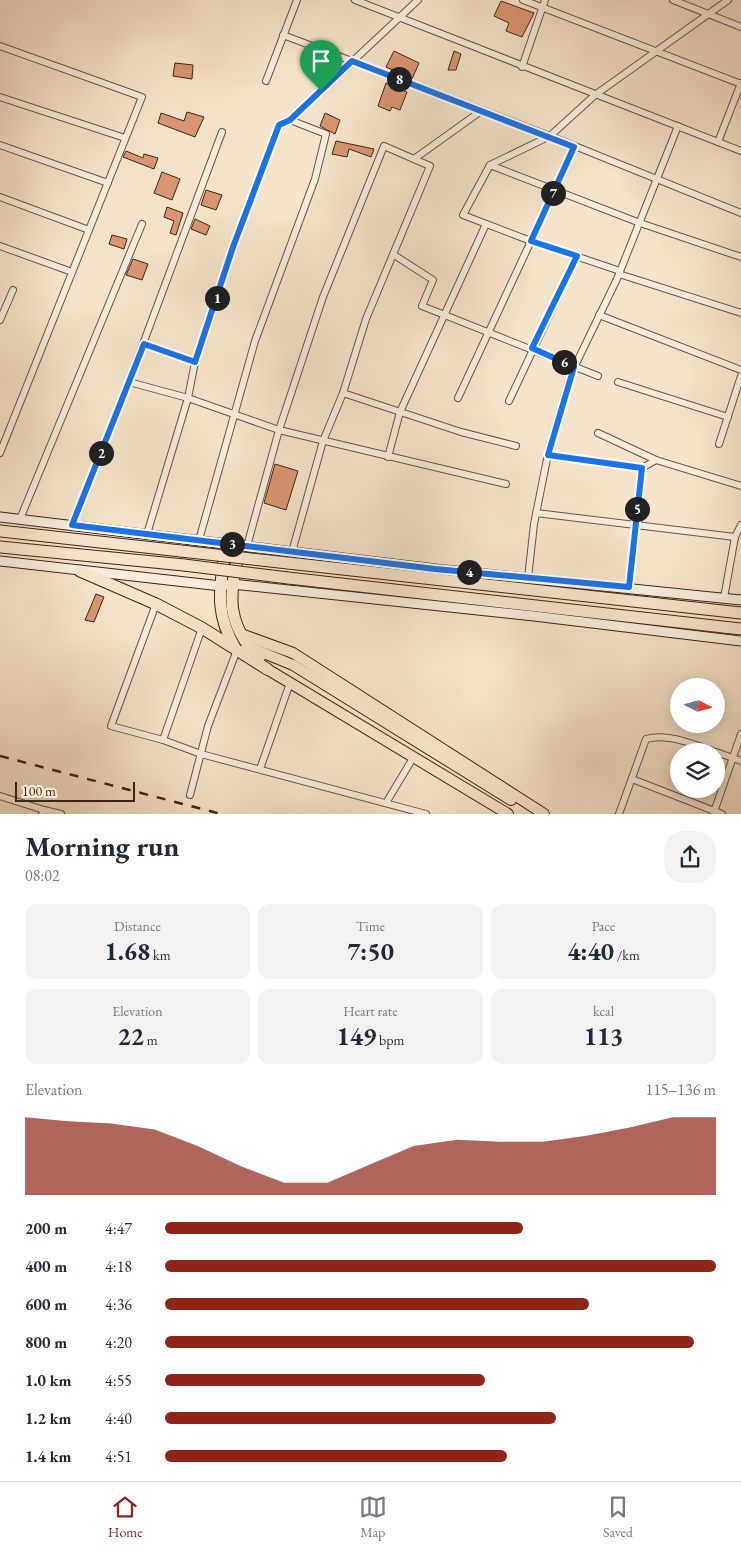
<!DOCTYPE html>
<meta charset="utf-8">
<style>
:root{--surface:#fff;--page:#f2f2f3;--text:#1f2937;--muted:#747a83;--line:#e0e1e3;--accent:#8f2418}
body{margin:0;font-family:"EB Garamond",serif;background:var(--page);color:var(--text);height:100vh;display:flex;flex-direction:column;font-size:19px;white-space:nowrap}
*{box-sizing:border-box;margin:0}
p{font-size:16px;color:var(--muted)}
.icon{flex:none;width:28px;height:28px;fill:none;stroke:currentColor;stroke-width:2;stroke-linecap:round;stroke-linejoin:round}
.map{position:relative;height:814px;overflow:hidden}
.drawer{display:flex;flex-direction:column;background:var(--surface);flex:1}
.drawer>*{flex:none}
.needle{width:32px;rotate:96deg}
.tools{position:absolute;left:670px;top:678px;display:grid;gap:10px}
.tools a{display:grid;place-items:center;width:55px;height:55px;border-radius:50%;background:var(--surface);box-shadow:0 2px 12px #0003;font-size:25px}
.scale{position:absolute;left:15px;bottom:12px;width:120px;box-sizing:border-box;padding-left:5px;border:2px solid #3f2418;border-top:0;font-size:14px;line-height:18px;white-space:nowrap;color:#3f2418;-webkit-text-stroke:4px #f8eddd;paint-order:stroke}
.pin{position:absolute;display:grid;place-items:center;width:42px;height:42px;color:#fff;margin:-51px -21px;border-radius:50% 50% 50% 0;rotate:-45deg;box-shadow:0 0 5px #0007}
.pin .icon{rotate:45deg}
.km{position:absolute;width:25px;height:25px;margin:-12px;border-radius:50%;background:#222;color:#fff;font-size:14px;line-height:25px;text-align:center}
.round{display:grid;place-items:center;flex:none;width:52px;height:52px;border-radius:20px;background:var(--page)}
.headline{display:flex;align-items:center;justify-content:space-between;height:85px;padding:0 25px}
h1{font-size:28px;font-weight:700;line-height:38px}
.stats{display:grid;grid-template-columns:repeat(3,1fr);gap:8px;height:85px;padding:5px 25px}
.stats div{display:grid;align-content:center;border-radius:12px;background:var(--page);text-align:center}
.stats b{font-size:25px;font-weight:700}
.stats small{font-size:14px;font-weight:400}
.stats p{font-size:14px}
.chart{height:140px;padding:10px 25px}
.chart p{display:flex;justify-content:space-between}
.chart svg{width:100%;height:90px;margin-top:5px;fill:var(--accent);opacity:.7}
ul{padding:0 25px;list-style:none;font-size:16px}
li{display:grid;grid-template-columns:80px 60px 1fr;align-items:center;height:38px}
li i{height:12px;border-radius:6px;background:var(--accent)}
.tabs{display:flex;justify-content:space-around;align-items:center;height:70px;border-top:1px solid var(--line);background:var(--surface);font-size:14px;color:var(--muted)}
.tabs a{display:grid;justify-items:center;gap:2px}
.tabs .current{color:var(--accent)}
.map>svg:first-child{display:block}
.building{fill:#da9670;stroke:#3f2418}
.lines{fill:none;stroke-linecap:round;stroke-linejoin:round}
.street-casing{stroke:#6c5445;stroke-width:8}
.secondary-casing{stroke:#3f2418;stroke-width:11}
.primary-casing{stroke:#3f2418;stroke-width:12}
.highway-casing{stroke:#3f2418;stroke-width:13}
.street{stroke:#f8eddd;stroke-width:6}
.secondary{stroke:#f8eddd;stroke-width:9}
.primary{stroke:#f5e4cb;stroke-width:10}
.highway{stroke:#f5e4cb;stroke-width:11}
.rail{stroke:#3f2418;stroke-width:2.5;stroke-dasharray:9 9;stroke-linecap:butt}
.highway-bridge-casing{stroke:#3f2418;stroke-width:13;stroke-linecap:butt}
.highway-bridge{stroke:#f5e4cb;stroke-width:11}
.route-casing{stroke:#fff;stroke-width:10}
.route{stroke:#1a73e8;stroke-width:6}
</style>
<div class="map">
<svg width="741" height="814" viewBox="0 0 741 814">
<rect width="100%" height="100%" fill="#f5e4cb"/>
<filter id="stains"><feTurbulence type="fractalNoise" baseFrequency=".004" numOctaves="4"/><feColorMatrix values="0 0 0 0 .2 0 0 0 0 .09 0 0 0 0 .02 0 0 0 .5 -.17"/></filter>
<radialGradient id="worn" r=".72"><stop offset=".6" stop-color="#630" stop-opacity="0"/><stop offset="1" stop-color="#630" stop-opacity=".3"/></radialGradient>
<!-- building -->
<g class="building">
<polygon points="501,1 534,13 522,37 506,31 509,23 494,16"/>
<polygon points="394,51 419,63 412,79 386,67"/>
<polygon points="454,51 461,54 456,70 448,70"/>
<polygon points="175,63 193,65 192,79 173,76"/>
<polygon points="386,83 407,92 400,110 392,107 390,111 378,106"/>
<polygon points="187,112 204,117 195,137 158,123 161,113 184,121"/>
<polygon points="325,113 340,120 335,134 320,126"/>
<polygon points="336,141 374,149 371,157 349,149 347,157 332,154"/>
<polygon points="126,151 143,158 144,154 158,158 154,169 123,157"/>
<polygon points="162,172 180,179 172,200 154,193"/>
<polygon points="206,190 222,195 216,210 201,205"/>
<polygon points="167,207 183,213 176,235 170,233 174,221 164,217"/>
<polygon points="195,219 210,226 206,235 191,229"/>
<polygon points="112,235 127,239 124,249 109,244"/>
<polygon points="133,259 148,264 142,280 126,275"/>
<polygon points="275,464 298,471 286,510 264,503"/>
<polygon points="96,594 104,597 94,622 85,620"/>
</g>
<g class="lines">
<!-- street casing -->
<g class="street-casing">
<g id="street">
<polyline points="355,0 741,151"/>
<polyline points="523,0 741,84"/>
<polyline points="673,0 741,27"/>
<polyline points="283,35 550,136 741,213"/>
<polyline points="0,46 142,97 0,453"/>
<polyline points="522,67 545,0"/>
<polyline points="266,81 297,0"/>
<polyline points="0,97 125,138"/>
<polyline points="718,142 741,83"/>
<polyline points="0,145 108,183"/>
<polyline points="574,147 531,241 620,271"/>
<polyline points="414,159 481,111"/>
<polyline points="490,165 550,136 595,95 728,0"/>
<polyline points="0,197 89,230"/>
<polyline points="0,246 72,272"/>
<polyline points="394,255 433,280 422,306 598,376"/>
<polyline points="619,274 741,313"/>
<polyline points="599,315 741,370"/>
<polyline points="0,320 13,290"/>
<polyline points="143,344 195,362"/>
<polyline points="129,382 188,398 279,430 506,484"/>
<polyline points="618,382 728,417"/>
<polyline points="343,393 461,432 516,446"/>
<polyline points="458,398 531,241 463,215 490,165 640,223 741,257"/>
<polyline points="509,401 577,256"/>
<polyline points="598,433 656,460"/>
<polyline points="719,444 741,376"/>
<polyline points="548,455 642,468 656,460 741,486"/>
<polyline points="388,457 400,412 486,224"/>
<polyline points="536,513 735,537"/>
<polyline points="20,519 142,224"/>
<polyline points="72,525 143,344 222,132"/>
<polyline points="147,534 188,398 195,362 233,247 279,125 290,120 418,0"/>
<polyline points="199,540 255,341 315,179 326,134 290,120"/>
<polyline points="247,546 279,430 323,297 384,146 430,166 366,319 343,393 323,441 292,552"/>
<polyline points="528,578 534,524 549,449 571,374 617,279 678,126"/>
<polyline points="629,587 642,468"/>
<polyline points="724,598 735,537 741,525"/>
<polyline points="156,604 111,726 163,740 201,754 426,814"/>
<polyline points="163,740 202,628"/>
<polyline points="716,752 741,761"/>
<polyline points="260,769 290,683"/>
<polyline points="632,779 722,814"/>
<polyline points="190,795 208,726 237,650"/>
<polyline points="0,796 44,810"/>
<polyline points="386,803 413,758"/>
<polyline points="714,812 741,734"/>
<polyline points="42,814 44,810 61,814"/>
<path d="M619 814 646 739C668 733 692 744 713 751"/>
</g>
</g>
<!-- secondary casing -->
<g class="secondary-casing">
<g id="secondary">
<polyline points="0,517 435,569 741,600"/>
<polyline points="0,561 221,586 232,584 534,616 741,641"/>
</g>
</g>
<!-- primary casing -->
<g class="primary-casing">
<g id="primary">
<polyline points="241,634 293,653 544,814"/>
<polyline points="247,646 293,665 511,800"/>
<polyline points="267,669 508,814"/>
</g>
</g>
<!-- highway casing -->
<g class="highway-casing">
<g id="highway">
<polyline points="0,531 181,551"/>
<path d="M226 543C221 585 213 609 235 648"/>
<path d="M240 545C230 595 223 619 259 659"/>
<polyline points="0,547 184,565"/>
<polyline points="288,563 741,613"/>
<polyline points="80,571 156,604 202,628 267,669"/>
<polyline points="288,578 741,629"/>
</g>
</g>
<!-- street -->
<use href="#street" class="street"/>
<!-- secondary -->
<use href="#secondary" class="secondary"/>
<!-- primary -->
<use href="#primary" class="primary"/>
<!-- highway -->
<use href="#highway" class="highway"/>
<!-- rail -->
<polyline class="rail" points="0,756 221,814"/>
<!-- highway-bridge casing -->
<g class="highway-bridge-casing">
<g id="highway-bridge">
<polyline points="181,551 288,563"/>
<polyline points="184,565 288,578"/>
</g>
</g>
<!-- highway-bridge -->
<use href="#highway-bridge" class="highway-bridge"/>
</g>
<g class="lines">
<!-- route casing -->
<g class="route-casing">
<polygon id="route" points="352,61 574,147 531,241 577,256 532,348 574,367 548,455 642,468 629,587 435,569 72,525 144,344 195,362 233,247 279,125 290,120"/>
</g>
<!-- route -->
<use href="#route" class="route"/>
</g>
<rect width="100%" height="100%" filter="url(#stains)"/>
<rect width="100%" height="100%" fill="url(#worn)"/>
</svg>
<div class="tools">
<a><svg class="needle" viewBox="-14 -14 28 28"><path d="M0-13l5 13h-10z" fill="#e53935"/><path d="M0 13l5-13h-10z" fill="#747a83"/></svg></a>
<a><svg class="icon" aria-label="layers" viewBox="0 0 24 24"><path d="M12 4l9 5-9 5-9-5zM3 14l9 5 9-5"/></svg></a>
</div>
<div class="scale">100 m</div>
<div class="pin" style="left:321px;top:91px;background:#1e9e55"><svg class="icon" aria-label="arrive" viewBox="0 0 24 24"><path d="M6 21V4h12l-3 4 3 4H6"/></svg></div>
<b class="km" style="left:217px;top:298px">1</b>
<b class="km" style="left:101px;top:453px">2</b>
<b class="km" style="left:232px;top:544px">3</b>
<b class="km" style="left:469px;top:572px">4</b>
<b class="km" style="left:637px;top:509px">5</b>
<b class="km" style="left:564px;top:362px">6</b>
<b class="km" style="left:553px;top:193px">7</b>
<b class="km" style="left:399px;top:79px">8</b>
</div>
<section class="drawer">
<div class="headline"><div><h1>Morning run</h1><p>08:02</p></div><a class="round"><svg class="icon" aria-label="share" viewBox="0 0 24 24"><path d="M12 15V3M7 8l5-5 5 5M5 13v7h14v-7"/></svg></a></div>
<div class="stats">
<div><p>Distance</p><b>1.68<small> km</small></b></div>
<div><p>Time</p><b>7:50</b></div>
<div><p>Pace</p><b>4:40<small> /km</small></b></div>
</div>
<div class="stats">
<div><p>Elevation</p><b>22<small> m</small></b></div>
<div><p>Heart rate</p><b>149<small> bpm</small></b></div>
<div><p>kcal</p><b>113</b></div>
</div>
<div class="chart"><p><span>Elevation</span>115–136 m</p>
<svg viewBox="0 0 160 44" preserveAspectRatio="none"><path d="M0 44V6L10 8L20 9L30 12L40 20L50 30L60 38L70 38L80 29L90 20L100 17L110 18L120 18L130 15L140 11L150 6L160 6V44z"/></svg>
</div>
<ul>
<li><b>200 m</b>4:47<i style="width:65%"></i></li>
<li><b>400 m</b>4:18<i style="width:100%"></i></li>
<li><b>600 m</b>4:36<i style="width:77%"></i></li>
<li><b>800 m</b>4:20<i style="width:96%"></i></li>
<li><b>1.0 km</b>4:55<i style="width:58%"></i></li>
<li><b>1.2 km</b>4:40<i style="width:71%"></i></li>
<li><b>1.4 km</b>4:51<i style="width:62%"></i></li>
</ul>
</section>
<nav class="tabs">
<a class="current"><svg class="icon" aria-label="home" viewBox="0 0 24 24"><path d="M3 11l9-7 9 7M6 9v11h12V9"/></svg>Home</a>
<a><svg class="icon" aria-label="map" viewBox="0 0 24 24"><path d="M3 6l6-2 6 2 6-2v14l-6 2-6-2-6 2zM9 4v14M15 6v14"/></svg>Map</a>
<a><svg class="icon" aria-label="saved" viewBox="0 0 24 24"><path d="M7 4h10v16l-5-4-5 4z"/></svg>Saved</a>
</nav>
